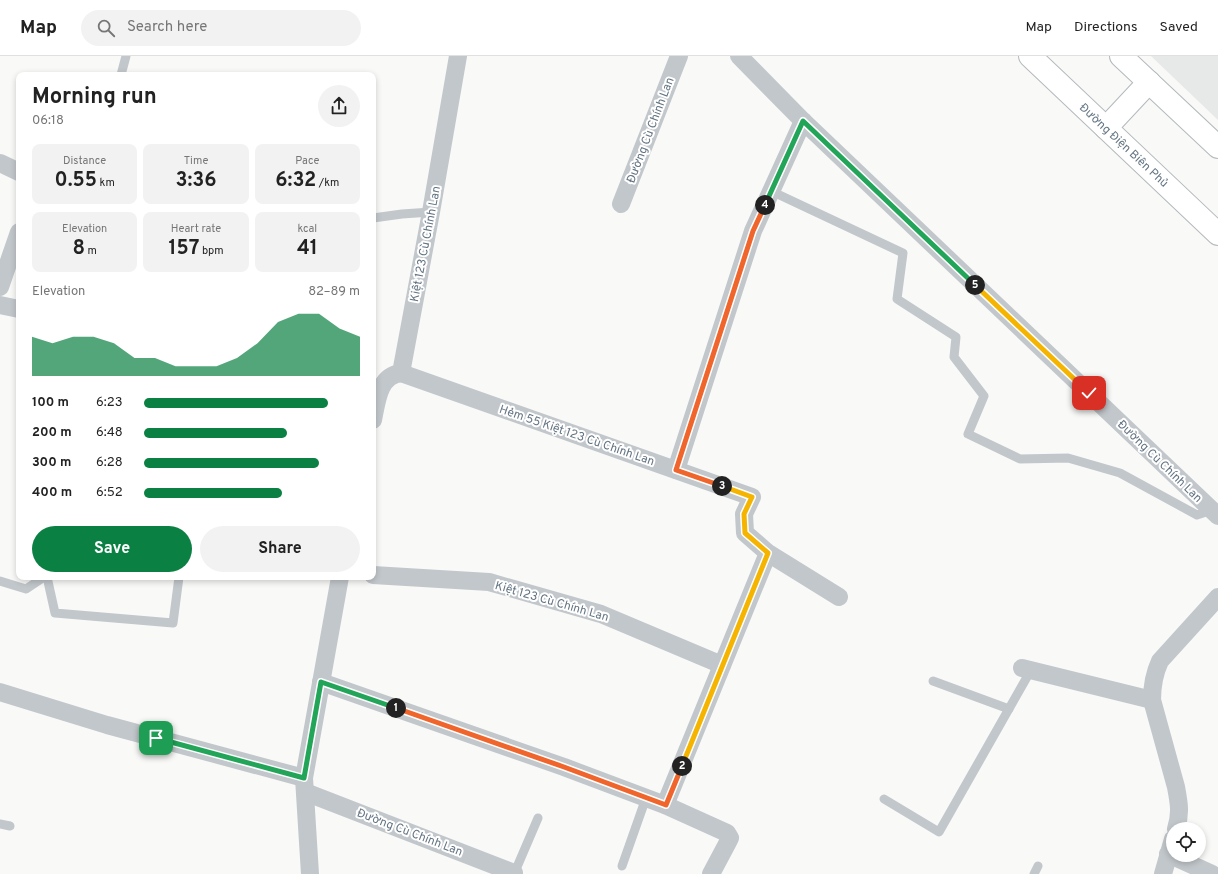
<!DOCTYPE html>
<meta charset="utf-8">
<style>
:root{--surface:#fff;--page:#f2f2f2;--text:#222;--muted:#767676;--line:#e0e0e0;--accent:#0b8043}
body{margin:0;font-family:Overpass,sans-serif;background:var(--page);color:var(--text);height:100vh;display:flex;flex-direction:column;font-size:15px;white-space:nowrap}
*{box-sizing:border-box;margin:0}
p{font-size:13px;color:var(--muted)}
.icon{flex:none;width:22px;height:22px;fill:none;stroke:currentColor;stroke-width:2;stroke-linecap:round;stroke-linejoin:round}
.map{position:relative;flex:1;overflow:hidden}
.details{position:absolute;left:16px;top:16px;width:360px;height:508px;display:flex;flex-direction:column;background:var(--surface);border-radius:8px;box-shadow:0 2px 6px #0003}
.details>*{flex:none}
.tools{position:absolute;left:1166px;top:766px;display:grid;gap:8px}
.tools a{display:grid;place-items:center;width:40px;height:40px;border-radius:50%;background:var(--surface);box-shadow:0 2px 6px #0003;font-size:20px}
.pin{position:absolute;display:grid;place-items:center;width:34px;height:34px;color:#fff;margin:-17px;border-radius:8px;box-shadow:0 2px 6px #0006}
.km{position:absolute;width:20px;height:20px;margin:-10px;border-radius:50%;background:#222;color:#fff;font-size:11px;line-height:20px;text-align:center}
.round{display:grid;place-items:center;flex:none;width:42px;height:42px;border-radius:21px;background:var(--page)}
.head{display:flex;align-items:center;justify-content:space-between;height:68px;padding:0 16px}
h1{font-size:22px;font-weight:700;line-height:30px}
.figures{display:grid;grid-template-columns:repeat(3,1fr);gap:6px;height:68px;padding:4px 16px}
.figures div{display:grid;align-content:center;border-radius:8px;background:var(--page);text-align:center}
.figures b{font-size:20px;font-weight:700}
.figures small{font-size:11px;font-weight:400}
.figures p{font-size:11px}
.chart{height:112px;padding:8px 16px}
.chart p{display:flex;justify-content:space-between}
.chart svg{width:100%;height:72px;margin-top:4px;fill:var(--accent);opacity:.7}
.primary-button{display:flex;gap:8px;margin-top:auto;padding:8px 16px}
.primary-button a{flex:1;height:46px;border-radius:24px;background:var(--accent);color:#fff;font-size:16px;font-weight:700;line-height:46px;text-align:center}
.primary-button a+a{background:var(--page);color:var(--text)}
ul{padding:0 16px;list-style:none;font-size:13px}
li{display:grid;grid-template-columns:64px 48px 1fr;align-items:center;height:30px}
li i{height:10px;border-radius:5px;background:var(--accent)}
header{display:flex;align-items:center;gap:24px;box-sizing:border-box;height:56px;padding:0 20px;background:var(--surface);border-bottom:1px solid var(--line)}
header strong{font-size:19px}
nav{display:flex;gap:22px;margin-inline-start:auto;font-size:14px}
.search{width:280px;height:36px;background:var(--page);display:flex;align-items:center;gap:10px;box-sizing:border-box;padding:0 14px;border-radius:22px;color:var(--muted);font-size:15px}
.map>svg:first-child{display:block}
.built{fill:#e7e8e8}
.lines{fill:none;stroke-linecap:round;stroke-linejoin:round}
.primary-casing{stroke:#b3b9bd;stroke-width:24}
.service{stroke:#c2c7cb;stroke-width:9}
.minor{stroke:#c2c7cb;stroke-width:18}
.primary{stroke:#fff;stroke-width:22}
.split-1-casing{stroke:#fff;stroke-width:8}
.split-2-casing{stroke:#fff;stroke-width:8}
.split-3-casing{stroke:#fff;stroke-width:8}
.split-4-casing{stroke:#fff;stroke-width:8}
.split-5-casing{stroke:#fff;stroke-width:8}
.split-6-casing{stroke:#fff;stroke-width:8}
.split-1{stroke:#22a559;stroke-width:5}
.split-2{stroke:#f0652b;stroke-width:5}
.split-3{stroke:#f5b400;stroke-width:5}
.split-4{stroke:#f0652b;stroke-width:5}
.split-5{stroke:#22a559;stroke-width:5}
.split-6{stroke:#f5b400;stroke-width:5}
.labels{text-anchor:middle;stroke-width:4;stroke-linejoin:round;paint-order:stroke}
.street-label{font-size:12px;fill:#637482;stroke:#fff}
</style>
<header>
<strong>Map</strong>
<div class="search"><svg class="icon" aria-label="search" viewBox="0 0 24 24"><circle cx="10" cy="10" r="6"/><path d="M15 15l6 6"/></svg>Search here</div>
<nav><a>Map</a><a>Directions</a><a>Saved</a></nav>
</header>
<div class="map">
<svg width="1218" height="818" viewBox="0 0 1218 818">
<rect width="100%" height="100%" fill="#f9f9f7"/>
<!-- built -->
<polygon class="built" points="1151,0 1218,0 1218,64"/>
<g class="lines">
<!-- primary casing -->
<g class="primary-casing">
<g id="primary">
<polyline points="1030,0 1218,178"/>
<polyline points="1121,0 1218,91"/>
<polyline points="1106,72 1149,26"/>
</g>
</g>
<!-- service -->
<g class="service">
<polyline points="121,19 126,0"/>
<polyline points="771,135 903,197 897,243 956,281 954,301 984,340 968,378 1020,403 1068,402 1120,417 1197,459 1212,454"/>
<polyline points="373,162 402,158 431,156"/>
<polyline points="47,521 55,557 173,567 179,521"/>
<polyline points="0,525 26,533 44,521"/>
<polyline points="933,625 1009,653"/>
<polyline points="884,743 939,776 1031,614"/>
<polyline points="0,768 10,770"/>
<polyline points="622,810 646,742"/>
<polyline points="514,818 538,762"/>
<polyline points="1034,818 1038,810"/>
</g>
<!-- minor -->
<g class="minor">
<polyline points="739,0 803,65 1218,460"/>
<polyline points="0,107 19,116"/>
<polyline points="621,148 679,0"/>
<polyline points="0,231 19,176"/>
<polyline points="0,249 19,253"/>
<polyline points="401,317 752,441 744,458 745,477 768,497 839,541"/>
<path d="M373 364C377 346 378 320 401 317L431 156 458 0"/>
<polyline points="676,414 753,175 803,65"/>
<polyline points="373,519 489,526 601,558 722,609"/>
<polyline points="1022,612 1152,644"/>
<polyline points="321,626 564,711 665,749 727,777 730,782 728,786 711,818"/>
<polyline points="0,636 107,669 304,722"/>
<polyline points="305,736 514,817"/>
<polyline points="665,749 768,497"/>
<path d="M1176 773C1181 757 1179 747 1176 731L1152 644C1152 629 1154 618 1160 605L1218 541"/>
<polyline points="1168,798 1212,818"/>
<polyline points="310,818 304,722 340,521"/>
<polyline points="1163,818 1173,783"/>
</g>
<!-- primary -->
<use href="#primary" class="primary"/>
</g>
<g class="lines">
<!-- split-1 casing -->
<g class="split-1-casing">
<polyline id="split-1" points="156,682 304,722 321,626 396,652"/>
</g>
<!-- split-2 casing -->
<g class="split-2-casing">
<polyline id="split-2" points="396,652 564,711 666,749 682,710"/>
</g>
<!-- split-3 casing -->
<g class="split-3-casing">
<polyline id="split-3" points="682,710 768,497 745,477 744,458 752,441 722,430"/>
</g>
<!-- split-4 casing -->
<g class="split-4-casing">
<polyline id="split-4" points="722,430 676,414 753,175 765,149"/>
</g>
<!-- split-5 casing -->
<g class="split-5-casing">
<polyline id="split-5" points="765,149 803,65 975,229"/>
</g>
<!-- split-6 casing -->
<g class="split-6-casing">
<polyline id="split-6" points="975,229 1089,337"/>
</g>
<!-- split-1 -->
<use href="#split-1" class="split-1"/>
<!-- split-2 -->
<use href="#split-2" class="split-2"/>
<!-- split-3 -->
<use href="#split-3" class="split-3"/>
<!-- split-4 -->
<use href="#split-4" class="split-4"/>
<!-- split-5 -->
<use href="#split-5" class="split-5"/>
<!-- split-6 -->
<use href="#split-6" class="split-6"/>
</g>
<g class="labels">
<!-- street labels -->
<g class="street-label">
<text transform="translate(650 74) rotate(-69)" y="4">Đường Cù Chính Lan</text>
<text transform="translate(1124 89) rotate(43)" y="4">Đường Điện Biên Phủ</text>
<text transform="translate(425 188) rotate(-79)" y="4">Kiệt 123 Cù Chính Lan</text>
<text transform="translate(577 379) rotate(19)" y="4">Hẻm 55 Kiệt 123 Cù Chính Lan</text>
<text transform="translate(1160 405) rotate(44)" y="4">Đường Cù Chính Lan</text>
<text transform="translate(552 545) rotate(16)" y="4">Kiệt 123 Cù Chính Lan</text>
<text transform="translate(410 776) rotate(21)" y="4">Đường Cù Chính Lan</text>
</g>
</g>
</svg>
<div class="tools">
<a><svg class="icon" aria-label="locate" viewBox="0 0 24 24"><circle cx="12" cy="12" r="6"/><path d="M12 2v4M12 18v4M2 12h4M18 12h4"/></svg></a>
</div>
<div class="pin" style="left:156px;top:682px;background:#1e9e55"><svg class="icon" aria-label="arrive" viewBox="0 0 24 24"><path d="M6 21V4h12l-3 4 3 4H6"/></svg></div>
<div class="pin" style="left:1089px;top:337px;background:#d93025"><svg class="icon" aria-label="check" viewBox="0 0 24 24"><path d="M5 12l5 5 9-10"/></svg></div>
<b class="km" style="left:396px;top:652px">1</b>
<b class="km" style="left:682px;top:710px">2</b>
<b class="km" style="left:722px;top:430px">3</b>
<b class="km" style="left:765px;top:149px">4</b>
<b class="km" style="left:975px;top:229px">5</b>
<section class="details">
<div class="head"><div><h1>Morning run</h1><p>06:18</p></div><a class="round"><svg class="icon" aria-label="share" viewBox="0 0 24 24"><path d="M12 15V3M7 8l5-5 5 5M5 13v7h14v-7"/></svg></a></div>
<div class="figures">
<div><p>Distance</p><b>0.55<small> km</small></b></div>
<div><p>Time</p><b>3:36</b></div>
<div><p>Pace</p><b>6:32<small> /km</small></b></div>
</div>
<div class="figures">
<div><p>Elevation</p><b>8<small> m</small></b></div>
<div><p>Heart rate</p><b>157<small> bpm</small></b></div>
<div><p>kcal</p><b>41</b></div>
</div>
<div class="chart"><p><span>Elevation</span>82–89 m</p>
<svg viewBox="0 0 160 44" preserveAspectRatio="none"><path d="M0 44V20L10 24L20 20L30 20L40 24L50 33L60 33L70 38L80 38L90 38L100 33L110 24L120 11L130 6L140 6L150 15L160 20V44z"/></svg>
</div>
<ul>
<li><b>100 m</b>6:23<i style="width:85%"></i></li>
<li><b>200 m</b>6:48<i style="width:66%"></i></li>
<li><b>300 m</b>6:28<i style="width:81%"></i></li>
<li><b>400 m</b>6:52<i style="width:64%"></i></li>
</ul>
<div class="primary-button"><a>Save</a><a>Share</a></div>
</section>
</div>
